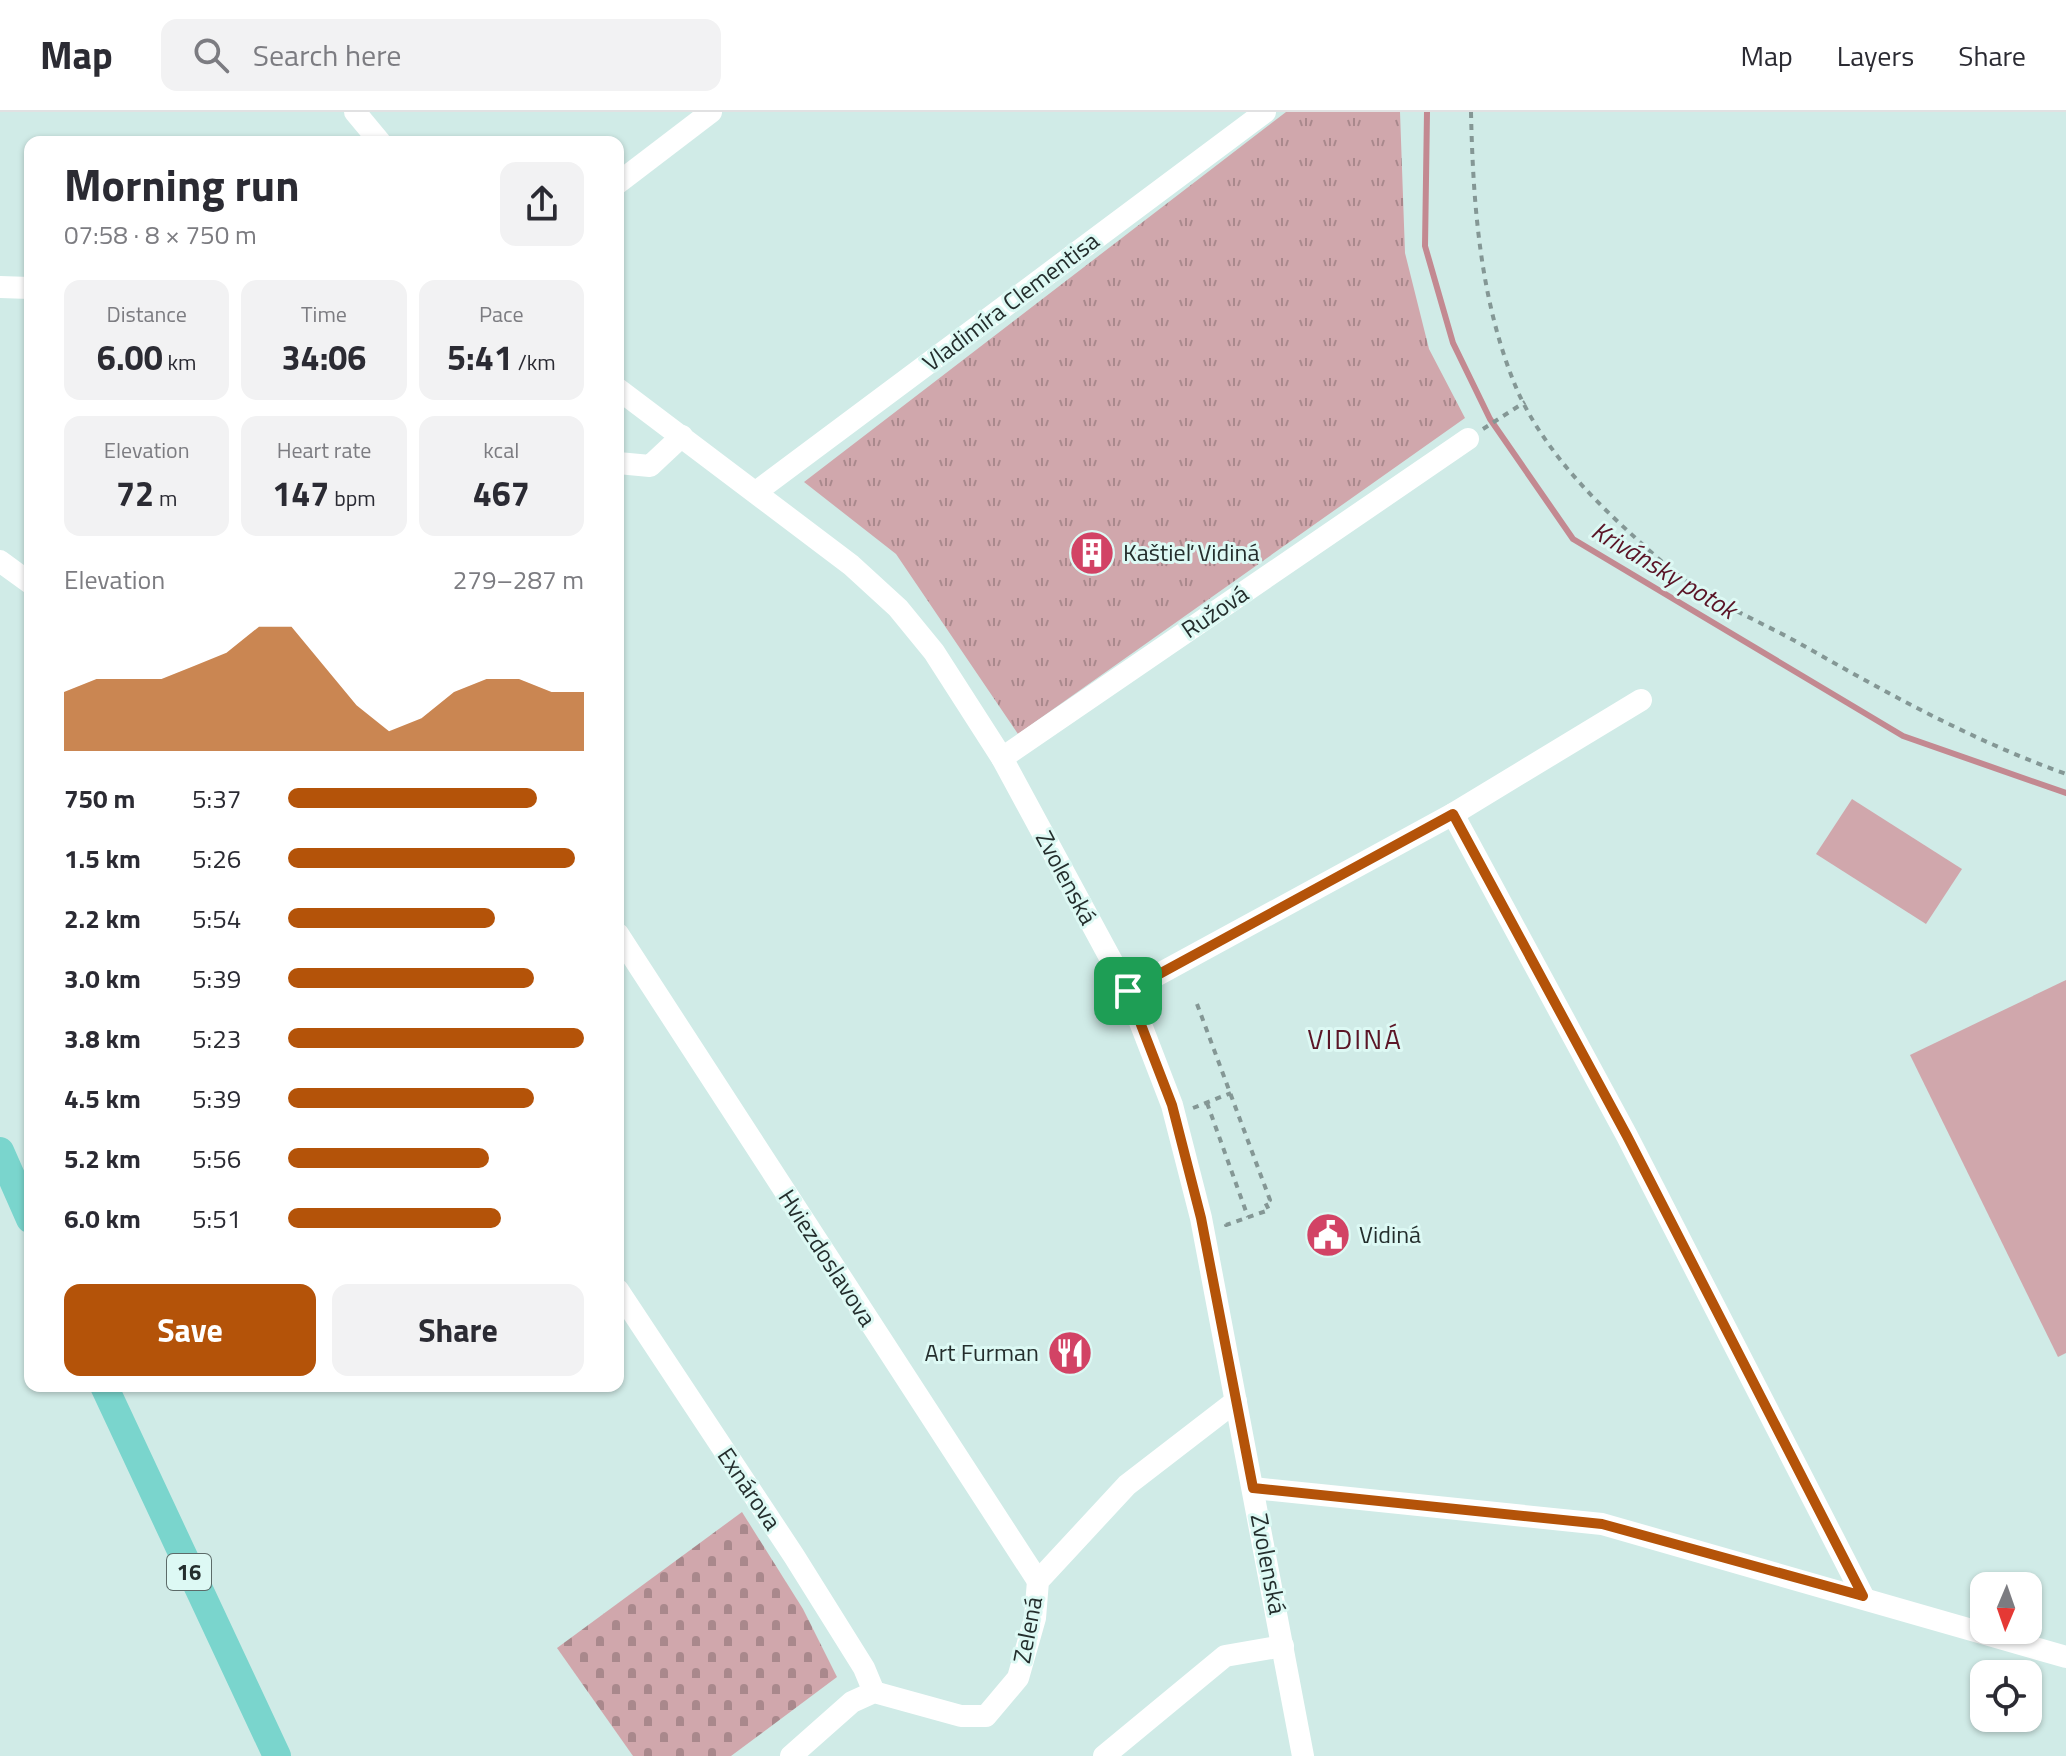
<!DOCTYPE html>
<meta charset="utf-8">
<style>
:root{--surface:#fff;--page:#f2f2f3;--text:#2b2b33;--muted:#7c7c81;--line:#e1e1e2;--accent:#b45309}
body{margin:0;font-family:"Titillium Web",sans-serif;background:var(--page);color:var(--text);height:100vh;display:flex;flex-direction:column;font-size:30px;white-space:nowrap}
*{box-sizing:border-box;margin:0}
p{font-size:26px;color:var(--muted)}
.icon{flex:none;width:44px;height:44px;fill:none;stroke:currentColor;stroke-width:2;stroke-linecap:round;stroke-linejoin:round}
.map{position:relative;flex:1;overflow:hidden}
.side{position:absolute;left:24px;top:24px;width:600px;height:1256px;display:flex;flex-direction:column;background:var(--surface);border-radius:16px;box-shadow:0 2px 6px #0004}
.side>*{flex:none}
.needle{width:52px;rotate:182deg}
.fabs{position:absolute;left:1970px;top:1460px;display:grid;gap:16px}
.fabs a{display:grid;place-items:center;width:72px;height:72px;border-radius:16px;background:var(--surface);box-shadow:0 2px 6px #0004;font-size:40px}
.pin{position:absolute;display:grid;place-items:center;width:68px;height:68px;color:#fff;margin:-34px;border-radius:16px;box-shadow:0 4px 12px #0006}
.round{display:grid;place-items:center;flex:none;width:84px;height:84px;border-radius:16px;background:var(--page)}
.summary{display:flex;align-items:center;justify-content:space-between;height:136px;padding:0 40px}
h1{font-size:44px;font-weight:700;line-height:60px}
.stats{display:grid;grid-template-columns:repeat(3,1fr);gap:12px;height:136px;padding:8px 40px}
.stats div{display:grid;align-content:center;border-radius:16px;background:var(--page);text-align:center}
.stats b{font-size:34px;font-weight:700}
.stats small{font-size:22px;font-weight:400}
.stats p{font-size:22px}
.chart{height:224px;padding:16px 40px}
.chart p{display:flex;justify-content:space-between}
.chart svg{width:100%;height:144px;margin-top:8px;fill:var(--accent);opacity:.7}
.cta{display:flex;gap:16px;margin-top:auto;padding:16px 40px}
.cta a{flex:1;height:92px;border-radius:16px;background:var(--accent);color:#fff;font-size:32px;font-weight:700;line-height:92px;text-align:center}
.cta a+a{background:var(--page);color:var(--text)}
ul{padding:0 40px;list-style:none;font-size:26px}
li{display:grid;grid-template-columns:128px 96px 1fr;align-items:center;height:60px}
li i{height:20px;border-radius:10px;background:var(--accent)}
header{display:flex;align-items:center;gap:48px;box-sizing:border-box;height:112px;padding:0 40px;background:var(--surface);border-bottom:2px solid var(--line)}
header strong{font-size:38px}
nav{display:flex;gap:44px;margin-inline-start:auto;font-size:28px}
.search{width:560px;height:72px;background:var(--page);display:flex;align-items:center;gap:20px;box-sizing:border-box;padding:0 28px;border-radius:16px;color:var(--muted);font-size:30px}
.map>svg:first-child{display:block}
.grass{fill:url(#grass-tufts)}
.cemetery{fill:url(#cemetery-stones)}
.garden{fill:#d0a7ac}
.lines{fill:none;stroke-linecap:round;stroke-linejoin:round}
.stream{stroke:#c38991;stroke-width:6}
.path{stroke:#849795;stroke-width:4;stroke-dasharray:6 6;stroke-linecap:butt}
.minor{stroke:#fff;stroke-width:22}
.major{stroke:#7ad5cd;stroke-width:28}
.route-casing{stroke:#fff;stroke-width:16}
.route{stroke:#b45309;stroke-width:10}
.labels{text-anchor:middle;stroke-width:6;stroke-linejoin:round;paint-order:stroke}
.shield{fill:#ddf9f4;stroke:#5c6b69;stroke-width:2}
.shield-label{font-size:22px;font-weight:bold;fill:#242e2d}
.street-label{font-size:24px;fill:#242e2d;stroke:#ddf9f4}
.poi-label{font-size:24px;fill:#242e2d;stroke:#ddf9f4;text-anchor:start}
.water-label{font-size:26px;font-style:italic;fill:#5a1426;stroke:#ddf9f4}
.quarter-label{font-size:28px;letter-spacing:2px;fill:#5b1627;stroke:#ddf9f4}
</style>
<header>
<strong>Map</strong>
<div class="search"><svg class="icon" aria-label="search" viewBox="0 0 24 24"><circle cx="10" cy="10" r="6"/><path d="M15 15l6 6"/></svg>Search here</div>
<nav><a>Map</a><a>Layers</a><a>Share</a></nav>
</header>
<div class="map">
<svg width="2066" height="1644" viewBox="0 0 2066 1644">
<defs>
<pattern id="grass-tufts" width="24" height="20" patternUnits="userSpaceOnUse" patternTransform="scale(2)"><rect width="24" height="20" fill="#d0a7ac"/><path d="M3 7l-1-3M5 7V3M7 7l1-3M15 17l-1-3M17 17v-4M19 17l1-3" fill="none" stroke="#a9888c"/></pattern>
<pattern id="cemetery-stones" width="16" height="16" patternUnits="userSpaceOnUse" patternTransform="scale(2)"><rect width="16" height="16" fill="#d0a7ac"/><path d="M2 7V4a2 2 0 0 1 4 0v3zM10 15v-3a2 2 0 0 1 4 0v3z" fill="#a9888c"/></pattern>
</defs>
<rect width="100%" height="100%" fill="#d0ebe7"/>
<!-- grass -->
<polygon class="grass" points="1286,0 1400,0 1405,141 1429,237 1465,306 1018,622 896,442 804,370"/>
<!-- cemetery -->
<polygon class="cemetery" points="742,1400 803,1497 837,1565 731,1644 633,1644 557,1536"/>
<!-- garden -->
<g class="garden">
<polygon points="1852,687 1962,757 1926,812 1816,742"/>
<polygon points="2066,868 2066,1241 2058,1245 1910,943"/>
</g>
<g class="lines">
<!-- stream -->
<polyline class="stream" points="1427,0 1425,134 1453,231 1490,307 1573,427 1903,624 2066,681"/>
<!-- path -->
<g class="path">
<path d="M1471 0C1473 92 1480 187 1515 273 1538 329 1585 380 1629 420 1651 440 1674 462 1699 478 1733 499 1771 515 1806 535 1890 583 1974 629 2066 662"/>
<polyline points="1483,317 1525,290"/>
<polyline points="1197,892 1270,1088 1265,1090 1269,1098 1226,1113 1225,1109"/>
<polyline points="1207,991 1248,1105"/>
<polyline points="1193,996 1231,981"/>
</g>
<!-- minor -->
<g class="minor">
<polyline points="355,0 380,30"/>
<polyline points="618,71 711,0"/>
<polyline points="0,175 30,176"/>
<polyline points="618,277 851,453 898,496 934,540 1002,646 1128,879 1172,993 1201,1106 1303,1644"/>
<polyline points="618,351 650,354 682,324"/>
<polyline points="756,380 1265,0"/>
<polyline points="0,449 30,471"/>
<polyline points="1002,646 1468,327"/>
<polyline points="1453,702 1627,1024 1863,1484"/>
<polyline points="618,822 1038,1469"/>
<polyline points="1128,879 1453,702 1641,588"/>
<polyline points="618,1178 794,1444 864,1556 874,1580"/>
<polyline points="1253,1376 1602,1412 2066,1545"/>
<polyline points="791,1644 852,1590 874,1580 961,1604 986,1604 1018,1566 1035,1506 1038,1469 1127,1373 1236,1289"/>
<polyline points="1104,1644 1225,1544 1283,1534"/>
</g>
<!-- major -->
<g class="major">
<polyline points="0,1039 30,1107"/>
<polyline points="104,1274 277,1644"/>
</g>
</g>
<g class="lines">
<!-- route casing -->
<g class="route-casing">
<polygon id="route" points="1453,702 1627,1024 1863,1484 1602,1412 1253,1376 1201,1106 1172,993 1128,879"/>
</g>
<!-- route -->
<use href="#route" class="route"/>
</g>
<!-- icons -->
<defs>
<g id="building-disc" transform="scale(2.3)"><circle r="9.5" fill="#d24365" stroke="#ddf9f4"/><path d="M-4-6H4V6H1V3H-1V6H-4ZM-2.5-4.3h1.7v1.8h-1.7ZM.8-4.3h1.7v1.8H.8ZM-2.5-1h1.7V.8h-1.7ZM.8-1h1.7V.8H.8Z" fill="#fff"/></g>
<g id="civic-disc" transform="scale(2.3)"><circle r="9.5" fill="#d24365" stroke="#ddf9f4"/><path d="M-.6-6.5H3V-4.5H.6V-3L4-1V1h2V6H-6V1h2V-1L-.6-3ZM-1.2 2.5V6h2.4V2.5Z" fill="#fff"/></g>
<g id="restaurant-disc" transform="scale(2.3)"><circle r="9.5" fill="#d24365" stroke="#ddf9f4"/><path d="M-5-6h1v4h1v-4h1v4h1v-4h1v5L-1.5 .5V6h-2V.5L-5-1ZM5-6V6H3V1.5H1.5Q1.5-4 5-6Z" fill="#fff"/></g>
</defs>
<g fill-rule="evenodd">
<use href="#building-disc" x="1092" y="441"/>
<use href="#civic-disc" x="1328" y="1123"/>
<use href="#restaurant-disc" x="1070" y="1241"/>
</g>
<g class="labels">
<!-- shield labels -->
<rect class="shield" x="167" y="1442" width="44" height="36" rx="6"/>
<g class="shield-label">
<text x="189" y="1468">16</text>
</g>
<!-- street labels -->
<g class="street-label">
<text transform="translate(1011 190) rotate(-37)" y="8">Vladimíra Clementisa</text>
<text transform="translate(1215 500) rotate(-34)" y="8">Ružová</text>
<text transform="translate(1066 766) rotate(62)" y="8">Zvolenská</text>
<text transform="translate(827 1146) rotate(57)" y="8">Hviezdoslavova</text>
<text transform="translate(749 1377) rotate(56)" y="8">Exnárova</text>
<text transform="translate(1268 1452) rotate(79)" y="8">Zvolenská</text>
<text transform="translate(1028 1518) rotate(-79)" y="8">Zelená</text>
</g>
<!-- poi labels -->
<g class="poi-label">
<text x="1123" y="449">Kaštieľ Vidiná</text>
<text x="1359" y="1131">Vidiná</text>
<text x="1039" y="1249" text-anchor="end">Art Furman</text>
</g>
<!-- water labels -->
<g class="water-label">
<text transform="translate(1664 458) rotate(31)" y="9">Krivánsky potok</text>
</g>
<!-- quarter labels -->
<g class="quarter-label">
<text x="1355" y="937">VIDINÁ</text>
</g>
</g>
</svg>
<div class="fabs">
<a><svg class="needle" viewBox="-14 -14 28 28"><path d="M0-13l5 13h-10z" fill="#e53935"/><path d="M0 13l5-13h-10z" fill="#7c7c81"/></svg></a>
<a><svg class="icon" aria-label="locate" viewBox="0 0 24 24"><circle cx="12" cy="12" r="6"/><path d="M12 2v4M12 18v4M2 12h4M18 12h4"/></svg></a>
</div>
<div class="pin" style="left:1128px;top:879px;background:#1e9e55"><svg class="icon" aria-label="arrive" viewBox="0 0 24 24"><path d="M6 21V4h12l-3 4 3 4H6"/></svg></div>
<section class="side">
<div class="summary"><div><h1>Morning run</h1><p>07:58 · 8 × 750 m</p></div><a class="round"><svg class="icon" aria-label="share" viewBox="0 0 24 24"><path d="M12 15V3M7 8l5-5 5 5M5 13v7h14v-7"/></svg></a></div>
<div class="stats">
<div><p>Distance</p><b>6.00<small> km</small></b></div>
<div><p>Time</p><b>34:06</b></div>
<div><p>Pace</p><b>5:41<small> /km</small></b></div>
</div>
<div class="stats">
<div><p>Elevation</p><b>72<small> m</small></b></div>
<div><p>Heart rate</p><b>147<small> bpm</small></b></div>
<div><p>kcal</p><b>467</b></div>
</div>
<div class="chart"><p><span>Elevation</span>279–287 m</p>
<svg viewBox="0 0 160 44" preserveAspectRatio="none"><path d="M0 44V26L10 22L20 22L30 22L40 18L50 14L60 6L70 6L80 18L90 30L100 38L110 34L120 26L130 22L140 22L150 26L160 26V44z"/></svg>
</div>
<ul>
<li><b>750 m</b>5:37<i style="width:84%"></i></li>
<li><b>1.5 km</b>5:26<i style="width:97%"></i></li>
<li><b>2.2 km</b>5:54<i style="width:70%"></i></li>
<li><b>3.0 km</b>5:39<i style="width:83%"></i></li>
<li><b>3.8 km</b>5:23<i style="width:100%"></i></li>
<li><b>4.5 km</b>5:39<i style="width:83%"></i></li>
<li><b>5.2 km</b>5:56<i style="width:68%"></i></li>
<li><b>6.0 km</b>5:51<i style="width:72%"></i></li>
</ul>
<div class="cta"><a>Save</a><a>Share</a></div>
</section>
</div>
